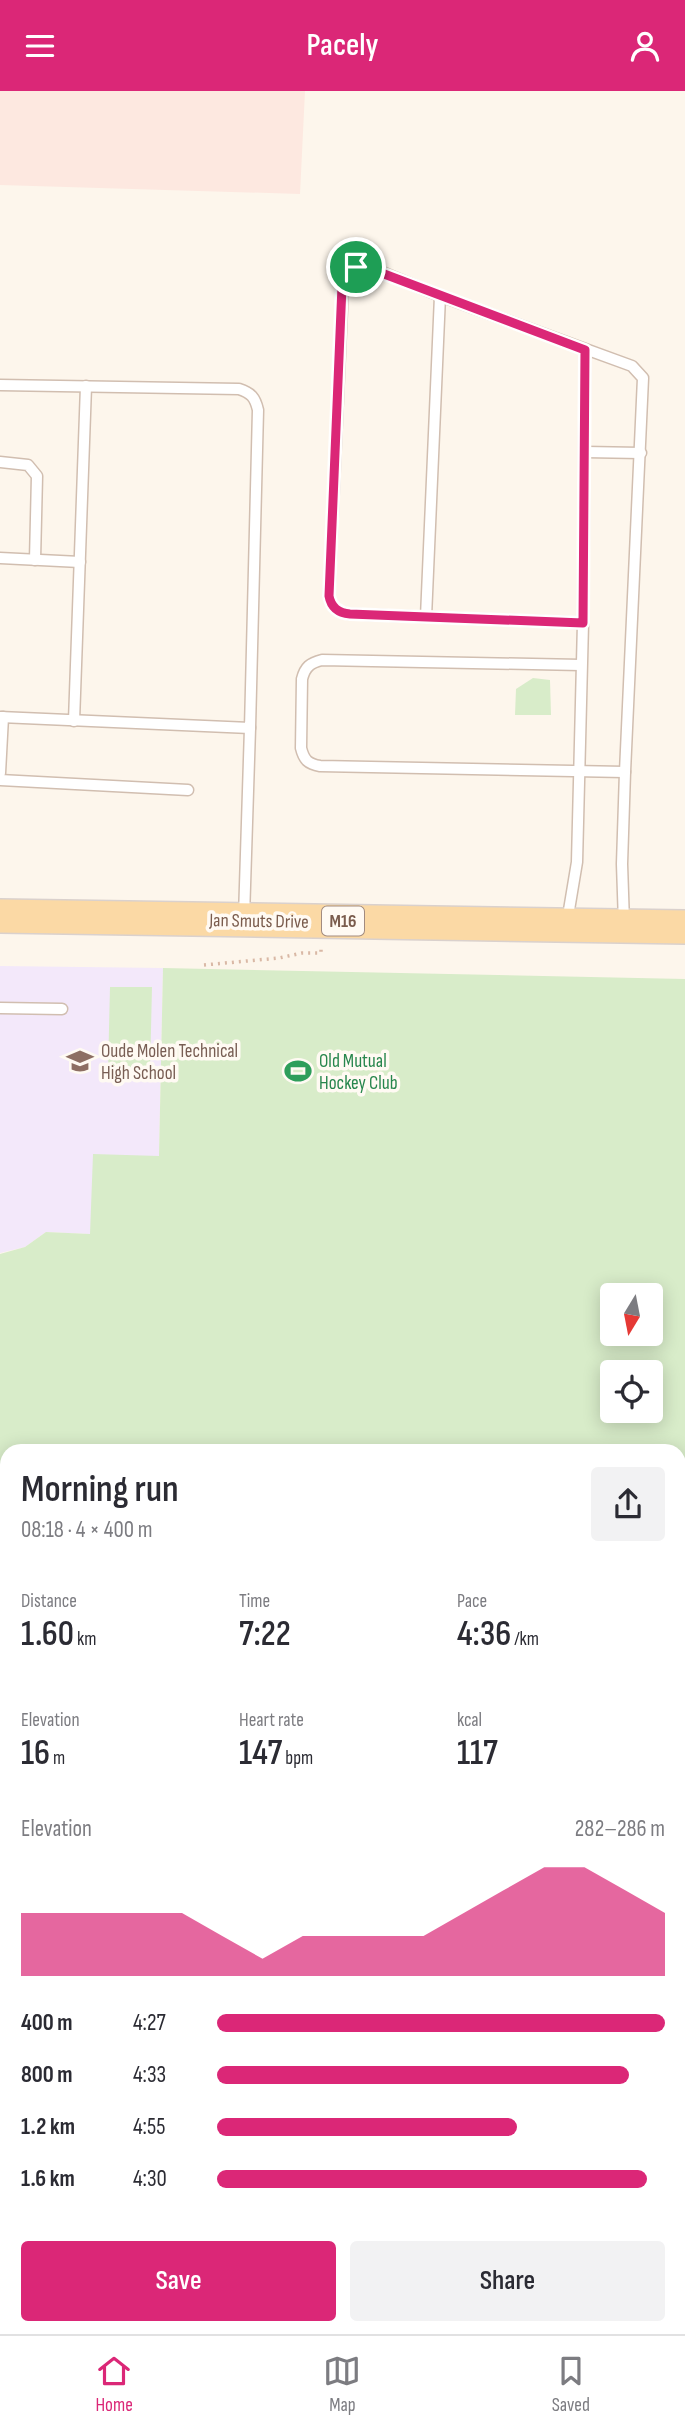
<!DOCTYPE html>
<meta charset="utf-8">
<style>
:root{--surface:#fff;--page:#f2f2f3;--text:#2b2b33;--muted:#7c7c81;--line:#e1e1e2;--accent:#db2777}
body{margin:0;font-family:"Sofia Sans Condensed",sans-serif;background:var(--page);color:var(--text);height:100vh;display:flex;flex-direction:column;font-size:26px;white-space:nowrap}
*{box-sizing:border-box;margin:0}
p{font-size:23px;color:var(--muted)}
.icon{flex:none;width:38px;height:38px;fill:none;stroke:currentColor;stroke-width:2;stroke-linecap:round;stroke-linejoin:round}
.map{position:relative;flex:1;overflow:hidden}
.details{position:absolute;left:0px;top:1353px;width:686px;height:891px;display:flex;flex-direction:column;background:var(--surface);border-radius:21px 21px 0 0;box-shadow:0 4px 18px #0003}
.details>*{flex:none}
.needle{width:46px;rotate:190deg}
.tools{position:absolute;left:600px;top:1192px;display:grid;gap:14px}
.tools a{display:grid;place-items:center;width:63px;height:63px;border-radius:7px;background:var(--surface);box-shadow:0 4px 18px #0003;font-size:35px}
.pin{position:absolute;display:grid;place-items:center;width:60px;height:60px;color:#fff;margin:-30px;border:4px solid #fff;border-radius:50%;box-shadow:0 2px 7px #0007}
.round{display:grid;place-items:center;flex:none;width:74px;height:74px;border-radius:7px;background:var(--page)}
.headline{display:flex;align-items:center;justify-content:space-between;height:119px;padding:0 21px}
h1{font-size:38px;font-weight:600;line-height:52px}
.figures{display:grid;grid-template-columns:repeat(3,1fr);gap:10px;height:119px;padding:7px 21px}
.figures div{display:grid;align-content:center}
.figures b{font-size:35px;font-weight:600}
.figures small{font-size:19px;font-weight:400}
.figures p{font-size:19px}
.chart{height:196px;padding:14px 21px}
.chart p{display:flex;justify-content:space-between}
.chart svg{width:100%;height:126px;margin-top:7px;fill:var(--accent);opacity:.7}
.cta{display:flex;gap:14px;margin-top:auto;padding:14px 21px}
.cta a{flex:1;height:80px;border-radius:7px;background:var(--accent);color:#fff;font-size:28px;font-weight:600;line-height:80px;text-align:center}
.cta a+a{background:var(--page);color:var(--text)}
ul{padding:0 21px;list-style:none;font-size:23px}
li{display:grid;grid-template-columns:112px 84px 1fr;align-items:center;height:52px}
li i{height:18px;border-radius:9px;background:var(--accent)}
header{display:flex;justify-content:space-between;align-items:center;height:91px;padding:0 21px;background:var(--accent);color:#fff;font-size:32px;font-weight:600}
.tabs{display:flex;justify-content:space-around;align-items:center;height:98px;border-top:2px solid var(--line);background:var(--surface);font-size:19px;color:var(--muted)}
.tabs a{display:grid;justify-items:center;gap:4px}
.tabs .on{color:var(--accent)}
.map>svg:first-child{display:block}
.commercial{fill:#fde8e0}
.industrial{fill:#efe9e4}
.education{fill:#f3e8fa}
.green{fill:#d8ecc9;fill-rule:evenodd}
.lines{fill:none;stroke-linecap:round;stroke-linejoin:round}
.service-casing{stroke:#d1beb0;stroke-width:13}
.primary-casing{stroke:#dad1cd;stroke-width:36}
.path{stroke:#d9b8a5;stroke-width:3.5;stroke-dasharray:2 5;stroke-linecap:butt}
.service{stroke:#fff;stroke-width:10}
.primary{stroke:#fbd9a5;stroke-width:33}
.rail{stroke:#b9a8c9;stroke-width:5;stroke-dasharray:10 7;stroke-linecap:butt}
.route-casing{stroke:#fff;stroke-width:14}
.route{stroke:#db2777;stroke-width:9}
.labels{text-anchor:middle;stroke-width:7;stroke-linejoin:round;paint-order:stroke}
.shield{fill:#fffaf3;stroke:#a28b7f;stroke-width:2}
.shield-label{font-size:18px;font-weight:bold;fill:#7a5c4d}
.street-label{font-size:19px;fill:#7a5c4d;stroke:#fffaf3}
.education-label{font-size:19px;fill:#785e54;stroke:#fffaf3;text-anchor:start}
.leisure-label{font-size:19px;fill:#27864d;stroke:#fffaf3;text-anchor:start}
</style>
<header><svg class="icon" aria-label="menu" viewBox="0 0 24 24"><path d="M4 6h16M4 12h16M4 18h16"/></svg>Pacely<svg class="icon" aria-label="person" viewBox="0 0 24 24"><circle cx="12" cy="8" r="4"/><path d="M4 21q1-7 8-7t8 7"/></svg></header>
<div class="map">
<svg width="685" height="2243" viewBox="0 0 685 2243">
<rect width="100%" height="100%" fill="#fdf6ec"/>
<!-- commercial -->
<polygon class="commercial" points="0,0 305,0 300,103 0,94"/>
<!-- industrial -->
<polygon class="industrial" points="679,1726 685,1726 685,2243 279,2243 277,2237 679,2236"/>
<!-- education -->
<polygon class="education" points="0,875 163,877 159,1065 90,1143 46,1141 25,1156 0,1162"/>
<!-- green -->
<g class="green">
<polygon points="533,587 550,589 551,624 515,624 516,598"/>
<path d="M163 877 685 888V1476L679 1475V1360H7V1403H0V1163L25 1156 46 1141 90 1143 93 1063 159 1065ZM612 1204H651V1242H612ZM612 1281H651V1320H612Z"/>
<polygon points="110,896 152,896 150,981 108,980"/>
<polygon points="0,2057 7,2062 7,2172 0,2181"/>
</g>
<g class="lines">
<!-- service casing -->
<g class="service-casing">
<g id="service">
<path d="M0 294 239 298C251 302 255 306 258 319L250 637 0 626"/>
<polyline points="585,361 641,362"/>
<polyline points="0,371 28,374 37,385 35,469"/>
<polyline points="0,467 80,471"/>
<polyline points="426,526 440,205"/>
<path d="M583 532 350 523C338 522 331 516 329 505L343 195 350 180 356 176H370L440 205 632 275 643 287 625 681 622 773 624 832"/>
<path d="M581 574 322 569C310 572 305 576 302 588L301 657C304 669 308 673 320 675L625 681"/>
<polyline points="74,630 86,295"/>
<polyline points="0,682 3,626"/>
<polyline points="0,689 188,699"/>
<polyline points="244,826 250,637"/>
<polyline points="567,831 577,771 583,532 585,259"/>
<polyline points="0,917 62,918"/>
<polyline points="679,1773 685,1772"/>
<polyline points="0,2205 7,2197"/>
<polyline points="526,2236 527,2243"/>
<polyline points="82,2243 82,2236"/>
</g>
</g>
<!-- primary casing -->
<g class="primary-casing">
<polyline id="primary" points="0,825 685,836"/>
</g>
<!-- path -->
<polyline class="path" points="204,874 279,867 302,862 321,862 321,856"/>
<!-- service -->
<use href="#service" class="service"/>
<!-- primary -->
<use href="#primary" class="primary"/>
<!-- rail -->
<g class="rail">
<polyline points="0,1430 7,1431"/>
<polyline points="679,1531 685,1532"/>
<polyline points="0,1574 7,1581"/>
<polyline points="0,1590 7,1597"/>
<polyline points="679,1616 685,1616"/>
<polyline points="0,1617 7,1617"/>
<polyline points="0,1628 7,1636"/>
<polyline points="679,1631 685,1631"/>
<polyline points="0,1644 7,1654"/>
<polyline points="679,1660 685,1660"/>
<polyline points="679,1682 685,1682"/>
<polyline points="0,1965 7,1973"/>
<polyline points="188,2236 192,2243"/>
<polyline points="201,2236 204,2243"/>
<polyline points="228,2236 231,2243"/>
<polyline points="253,2236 255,2243"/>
</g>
</g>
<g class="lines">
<!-- route casing -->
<g class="route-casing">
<path id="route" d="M363 175 585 259 583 532 350 523C338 522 331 516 329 505L342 195 350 180Z"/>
</g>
<!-- route -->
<use href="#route" class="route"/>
</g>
<!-- icons -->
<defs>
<g id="school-bare" transform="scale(2.1)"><path d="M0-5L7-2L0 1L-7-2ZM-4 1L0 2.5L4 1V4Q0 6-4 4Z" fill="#8d6e63" stroke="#fffaf3" stroke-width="2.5" paint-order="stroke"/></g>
<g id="stadium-bare" transform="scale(2.1)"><path d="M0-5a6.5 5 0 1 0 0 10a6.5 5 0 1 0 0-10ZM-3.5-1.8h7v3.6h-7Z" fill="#2e9e5b" stroke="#fffaf3" stroke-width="2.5" paint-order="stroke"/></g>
</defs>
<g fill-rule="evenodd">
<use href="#school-bare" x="80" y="970"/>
<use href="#stadium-bare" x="298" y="980"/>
</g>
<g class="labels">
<!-- shield labels -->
<rect class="shield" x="322" y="815.5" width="42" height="29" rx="5"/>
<g class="shield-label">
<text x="343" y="836">M16</text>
</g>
<!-- street labels -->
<g class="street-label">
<text transform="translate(259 829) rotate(1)" y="7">Jan Smuts Drive</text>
</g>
<!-- education labels -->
<g class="education-label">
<text x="101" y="966">Oude Molen Technical<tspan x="101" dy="22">High School</tspan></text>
</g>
<!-- leisure labels -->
<g class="leisure-label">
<text x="319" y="976">Old Mutual<tspan x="319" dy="22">Hockey Club</tspan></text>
</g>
</g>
</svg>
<div class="tools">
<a><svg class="needle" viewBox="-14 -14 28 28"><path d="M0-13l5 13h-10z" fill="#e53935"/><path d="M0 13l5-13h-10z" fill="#7c7c81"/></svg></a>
<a><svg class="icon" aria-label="locate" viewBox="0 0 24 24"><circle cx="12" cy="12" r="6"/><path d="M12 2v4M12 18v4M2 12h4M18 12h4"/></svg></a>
</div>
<div class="pin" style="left:356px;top:176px;background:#1e9e55"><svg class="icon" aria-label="arrive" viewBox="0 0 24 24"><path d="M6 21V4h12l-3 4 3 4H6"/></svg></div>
<section class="details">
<div class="headline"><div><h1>Morning run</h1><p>08:18 · 4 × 400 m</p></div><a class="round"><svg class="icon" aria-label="share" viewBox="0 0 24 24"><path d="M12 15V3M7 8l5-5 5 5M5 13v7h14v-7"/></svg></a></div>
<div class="figures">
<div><p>Distance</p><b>1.60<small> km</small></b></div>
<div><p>Time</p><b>7:22</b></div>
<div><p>Pace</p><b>4:36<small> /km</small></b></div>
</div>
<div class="figures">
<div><p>Elevation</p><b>16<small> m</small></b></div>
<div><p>Heart rate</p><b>147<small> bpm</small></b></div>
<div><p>kcal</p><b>117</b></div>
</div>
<div class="chart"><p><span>Elevation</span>282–286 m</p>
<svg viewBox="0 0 160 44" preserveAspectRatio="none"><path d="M0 44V22L10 22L20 22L30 22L40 22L50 30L60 38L70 30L80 30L90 30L100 30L110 22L120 14L130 6L140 6L150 14L160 22V44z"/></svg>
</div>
<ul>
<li><b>400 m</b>4:27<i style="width:100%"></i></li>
<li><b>800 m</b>4:33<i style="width:92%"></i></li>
<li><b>1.2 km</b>4:55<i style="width:67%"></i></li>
<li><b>1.6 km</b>4:30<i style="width:96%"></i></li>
</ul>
<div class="cta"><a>Save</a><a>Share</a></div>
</section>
</div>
<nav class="tabs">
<a class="on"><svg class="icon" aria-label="home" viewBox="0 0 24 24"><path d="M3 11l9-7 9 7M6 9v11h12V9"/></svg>Home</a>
<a><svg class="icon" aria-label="map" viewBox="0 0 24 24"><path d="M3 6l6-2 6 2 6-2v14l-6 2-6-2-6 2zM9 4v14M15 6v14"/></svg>Map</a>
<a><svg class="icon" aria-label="saved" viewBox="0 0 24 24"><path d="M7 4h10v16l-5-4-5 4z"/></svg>Saved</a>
</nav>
